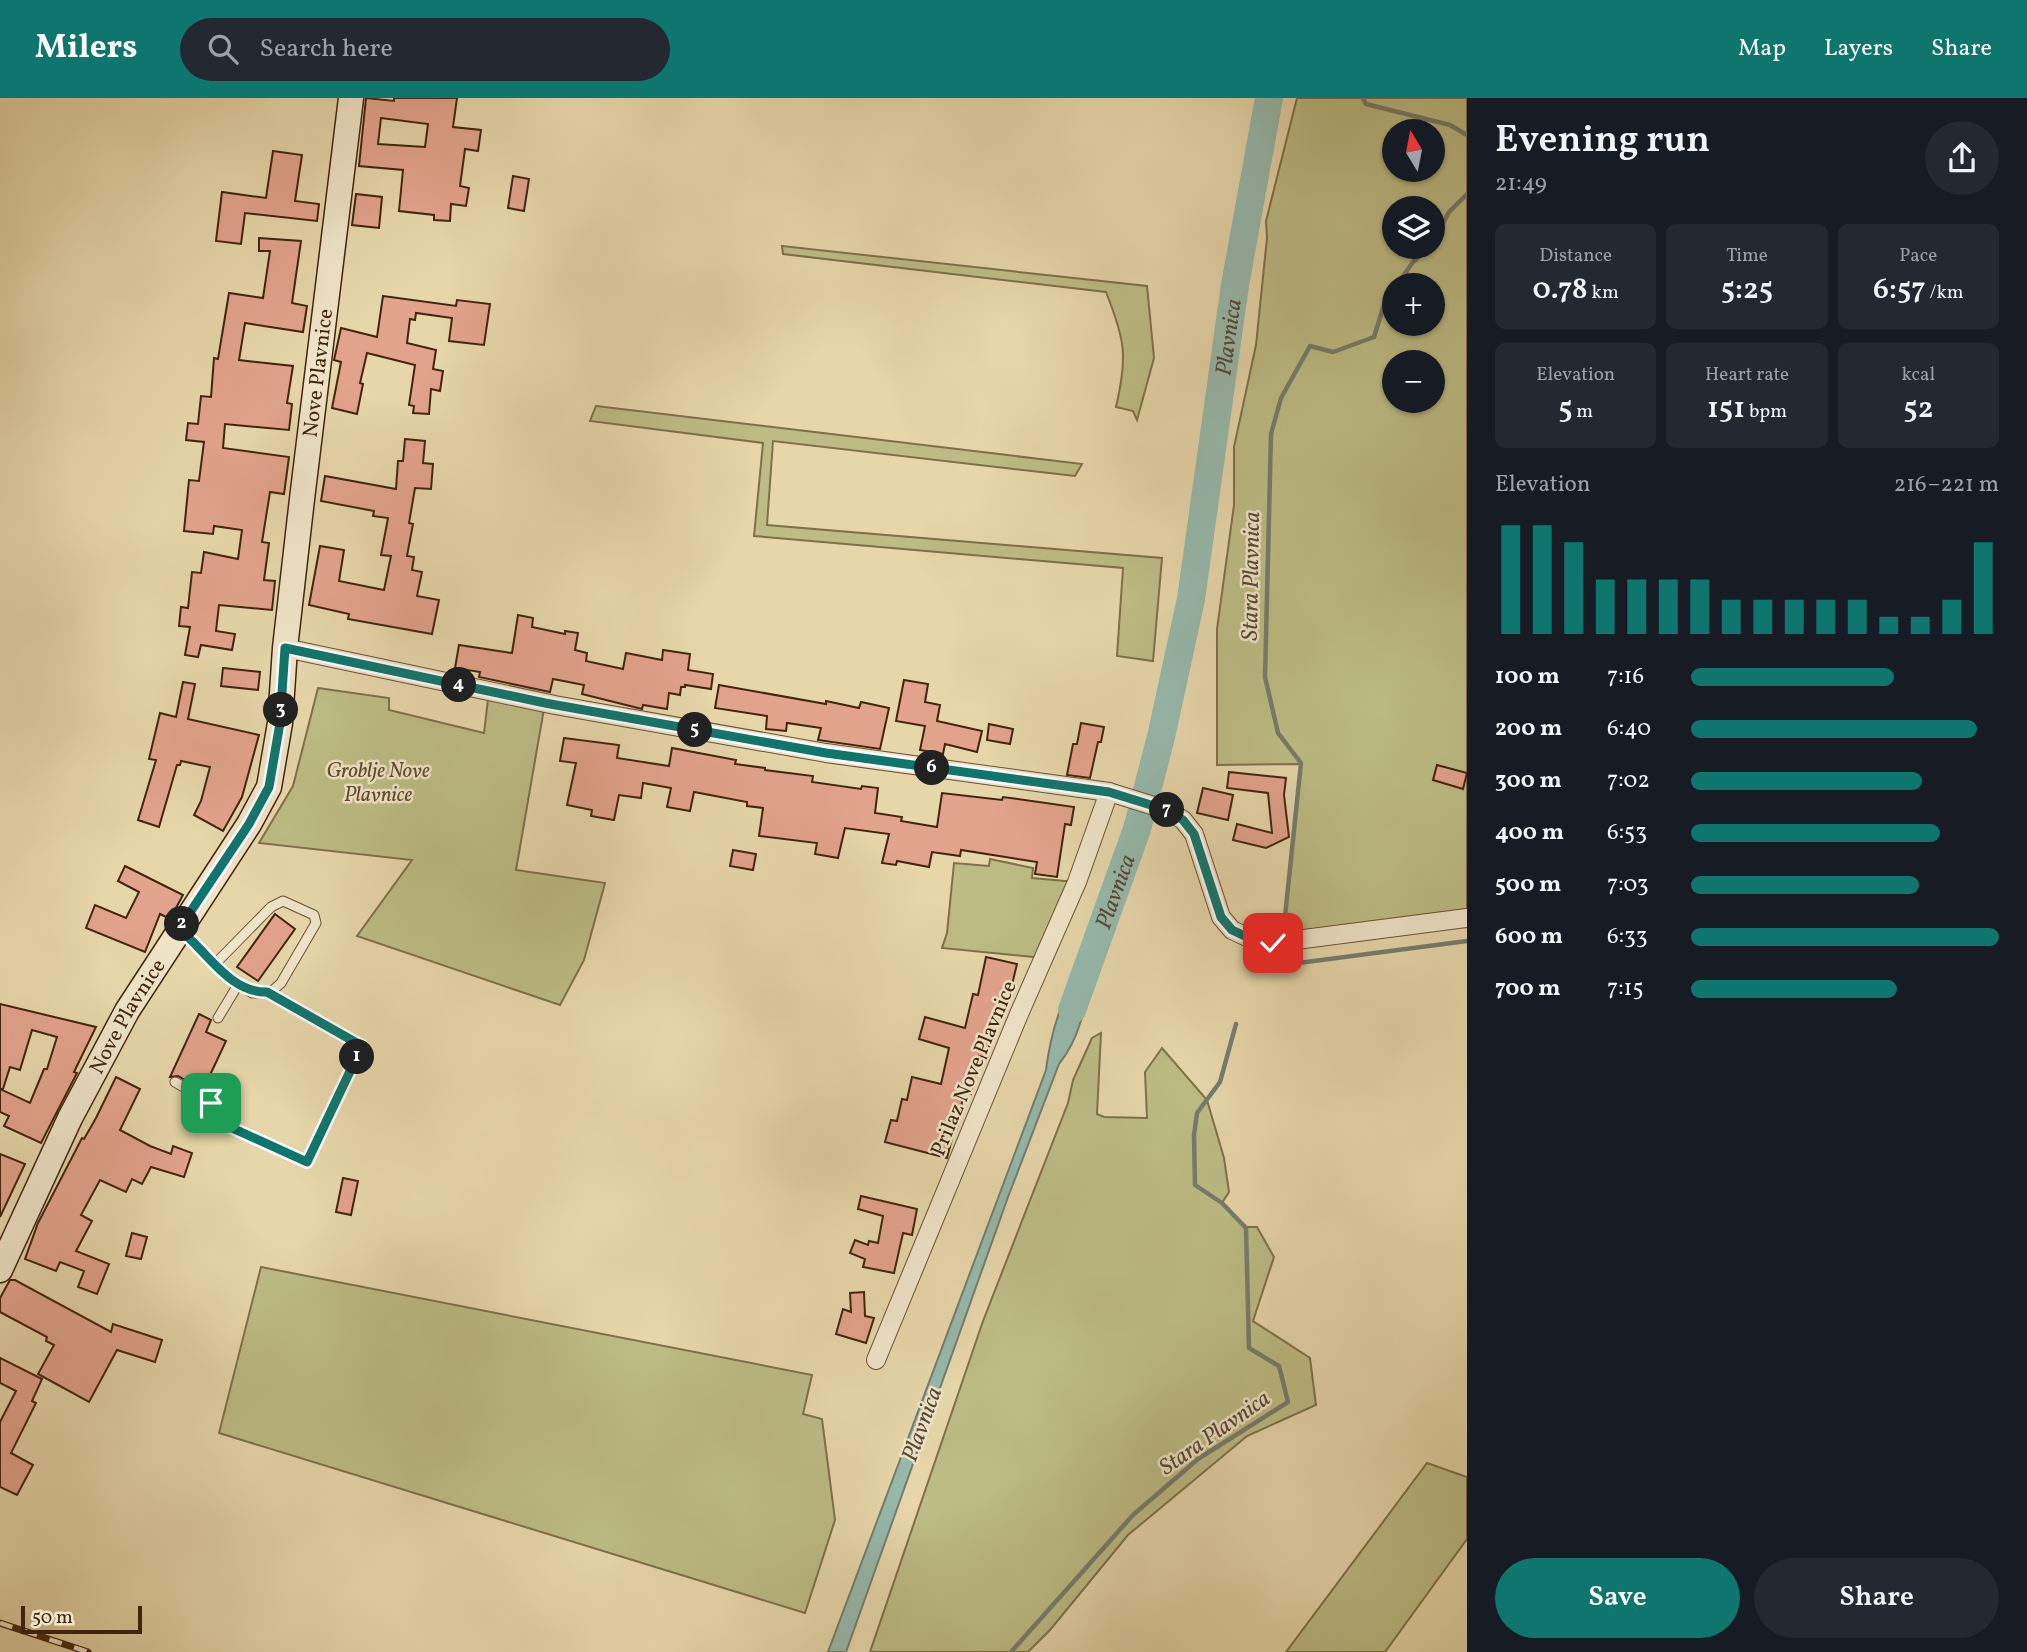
<!DOCTYPE html>
<meta charset="utf-8">
<style>
:root{--surface:#171b24;--page:#242831;--text:#f1f3f6;--muted:#9ea1a6;--accent:#0f766e}
body{margin:0;font-family:Vollkorn,serif;background:var(--page);color:var(--text);height:100vh;display:flex;flex-direction:column;font-size:26px;white-space:nowrap}
*{box-sizing:border-box;margin:0}
p{font-size:23px;color:var(--muted)}
.icon{flex:none;width:38px;height:38px;fill:none;stroke:currentColor;stroke-width:2;stroke-linecap:round;stroke-linejoin:round}
.map{position:relative;flex:1;overflow:hidden}
.panel{display:flex;flex-direction:column;background:var(--surface);width:560px}
.panel>*{flex:none}
.needle{width:46px;rotate:350deg}
.buttons{position:absolute;left:1382px;top:21px;display:grid;gap:14px}
.buttons a{display:grid;place-items:center;width:63px;height:63px;border-radius:50%;background:var(--surface);box-shadow:0 2px 5px #0004;font-size:35px}
.scale{position:absolute;left:21px;bottom:18px;width:121px;box-sizing:border-box;padding-left:7px;border:4px solid #42240f;border-top:0;font-size:19px;line-height:24px;white-space:nowrap;color:#42240f;-webkit-text-stroke:5px #efe4c8;paint-order:stroke}
.pin{position:absolute;display:grid;place-items:center;width:60px;height:60px;color:#fff;margin:-30px;border-radius:14px;box-shadow:0 4px 10px #0006}
.km{position:absolute;width:35px;height:35px;margin:-18px;border-radius:50%;background:#222;color:#fff;font-size:19px;line-height:35px;text-align:center}
.round{display:grid;place-items:center;flex:none;width:74px;height:74px;border-radius:37px;background:var(--page)}
.summary{display:flex;align-items:center;justify-content:space-between;height:119px;padding:0 28px}
h1{font-size:38px;font-weight:600;line-height:52px}
.metrics{display:grid;grid-template-columns:repeat(3,1fr);gap:10px;height:119px;padding:7px 28px}
.metrics div{display:grid;align-content:center;border-radius:10px;background:var(--page);text-align:center}
.metrics b{font-size:30px;font-weight:600}
.metrics small{font-size:19px;font-weight:400}
.metrics p{font-size:19px}
.chart{height:196px;padding:14px 28px}
.chart p{display:flex;justify-content:space-between}
.chart svg{width:100%;height:126px;margin-top:7px;stroke:var(--accent);stroke-width:6}
.button{display:flex;gap:14px;margin-top:auto;padding:14px 28px}
.button a{flex:1;height:80px;border-radius:42px;background:var(--accent);color:#fff;font-size:28px;font-weight:600;line-height:80px;text-align:center}
.button a+a{background:var(--page);color:var(--text)}
ul{padding:0 28px;list-style:none;font-size:23px}
li{display:grid;grid-template-columns:112px 84px 1fr;align-items:center;height:52px}
li i{height:18px;border-radius:9px;background:var(--accent)}
header{display:flex;align-items:center;gap:42px;box-sizing:border-box;height:98px;padding:0 35px;background:var(--accent);color:#fff}
header strong{font-size:33px}
nav{display:flex;gap:38px;margin-inline-start:auto;font-size:24px}
.search{width:490px;height:63px;background:var(--page);display:flex;align-items:center;gap:18px;box-sizing:border-box;padding:0 24px;border-radius:38px;color:var(--muted);font-size:26px}
main{display:flex;flex:1;min-height:0}
.map>svg:first-child{display:block}
.green{fill:#bcbc84;stroke:#7f704a;stroke-width:2;fill-rule:evenodd}
.water{fill:#96b9ac;stroke:#747d6d;stroke-width:2}
.lines{fill:none;stroke-linecap:round;stroke-linejoin:round}
.stream{stroke:#747d6d;stroke-width:4.5}
.river{stroke:#96b9ac;stroke-width:28}
.building{fill:#e2a38c;stroke:#42240f;stroke-width:2;fill-rule:evenodd}
.lane-casing{stroke:#6b5036;stroke-width:11}
.street-casing{stroke:#6b5036;stroke-width:20}
.secondary-casing{stroke:#42240f;stroke-width:27}
.lane{stroke:#efe4c8;stroke-width:9}
.street{stroke:#efe4c8;stroke-width:18}
.secondary{stroke:#efe4c8;stroke-width:24}
.rail-casing{stroke:#42240f;stroke-width:7}
.rail{stroke:#efe4c8;stroke-width:4.5;stroke-dasharray:13;stroke-linecap:butt}
.route-casing{stroke:#fff;stroke-width:14}
.route{stroke:#0f766e;stroke-width:9}
.labels{text-anchor:middle;stroke-width:5;stroke-linejoin:round;paint-order:stroke}
.street-label{font-size:21px;fill:#42240f;stroke:#efe4c8}
.park-label{font-size:21px;font-style:italic;fill:#604a2c;stroke:#efe4c8}
.water-label{font-size:23px;font-style:italic;fill:#574936;stroke:#efe4c8}
</style>
<header>
<strong>Milers</strong>
<div class="search"><svg class="icon" aria-label="search" viewBox="0 0 24 24"><circle cx="10" cy="10" r="6"/><path d="M15 15l6 6"/></svg>Search here</div>
<nav><a>Map</a><a>Layers</a><a>Share</a></nav>
</header>
<main>
<div class="map">
<svg width="1467" height="1554" viewBox="0 0 1467 1554">
<rect width="100%" height="100%" fill="#e6d6aa"/>
<filter id="stains"><feTurbulence type="fractalNoise" baseFrequency=".00286" numOctaves="4"/><feColorMatrix values="0 0 0 0 .2 0 0 0 0 .09 0 0 0 0 .02 0 0 0 .5 -.17"/></filter>
<radialGradient id="worn" r=".72"><stop offset=".6" stop-color="#630" stop-opacity="0"/><stop offset="1" stop-color="#630" stop-opacity=".3"/></radialGradient>
<!-- green -->
<g class="green">
<path d="M1297 0H1467V820L1282 843 1301 666 1217 667V531L1234 407V349L1256 247 1267 140 1266 123ZM1395 33H1433V72H1395ZM1395 110H1433V149H1395ZM1395 187H1433V226H1395ZM1395 264H1433V303H1395Z"/>
<path d="M782 148 1147 188 1154 260 1137 322 1133 313 1116 309C1128 258 1125 242 1106 194L783 156Z"/>
<polygon points="596,308 1082,366 1075,378 773,343 767,427 1162,460 1153,563 1117,558 1123,470 754,438 763,345 590,323"/>
<polygon points="318,590 389,600 389,612 484,635 489,593 545,605 516,772 605,785 584,862 560,907 357,838 412,762 259,745 293,688"/>
<polygon points="990,761 1033,770 1032,780 1077,784 1043,860 942,850 947,835 954,765 989,768"/>
<polygon points="1101,935 1097,1016 1104,1019 1147,1020 1145,974 1162,950 1207,1002 1224,1060 1229,1094 1222,1105 1246,1129 1257,1129 1274,1159 1253,1223 1310,1260 1316,1307 1247,1338 1128,1437 1050,1532 1028,1554 870,1554 983,1223 1068,1005 1073,982 1092,940"/>
<polygon points="261,1169 812,1277 803,1316 822,1321 835,1422 805,1515 219,1335"/>
<polygon points="1427,1365 1467,1379 1467,1441 1385,1554 1286,1554"/>
</g>
<!-- water -->
<path class="water" d="M1085 877C1090 905 1077 944 1059 966L1008 1099 846 1554H828L1046 972C1050 940 1060 906 1075 878Z"/>
<g class="lines">
<!-- stream -->
<g class="stream">
<polyline points="1363,0 1366,6 1450,27 1467,37"/>
<polyline points="1433,144 1449,114 1467,96"/>
<polyline points="1397,187 1413,164 1429,149"/>
<polyline points="1284,828 1301,665 1278,635 1265,579 1271,336 1281,300 1310,248 1333,254 1374,239 1385,204 1395,190"/>
<polyline points="1268,869 1467,843"/>
<polyline points="1011,1554 1133,1417 1198,1361 1288,1304 1279,1268 1249,1250 1246,1130 1222,1105 1195,1087 1194,1037 1197,1015 1220,984 1236,926"/>
</g>
<!-- river -->
<path class="river" id="s1" d="M1072 912 1137 731 1161 639 1191 501 1235 187 1269 0"/>
</g>
<!-- building -->
<g class="building">
<path d="M366 0 394 3V0H457L453 29 481 32 478 53 465 51 460 88 469 90 466 108 451 106 450 123 434 122V117L399 113 403 72 359 68ZM381 20 428 26 425 49 378 46Z"/>
<polygon points="273,53 302,57 295,103 319,106 317,123 245,115 241,146 216,143 222,94 266,100"/>
<polygon points="513,78 529,81 524,113 508,110"/>
<polygon points="356,96 382,99 379,130 352,127"/>
<polygon points="259,140 301,143 292,205 307,208 303,234 245,225 239,262 293,268 287,305 292,306 289,332 225,326 223,350 289,359 284,396 270,394 262,444 269,445 264,482 275,483 272,512 219,507 216,533 235,536 232,552 201,547 198,559 185,557 190,529 179,528 181,509 188,510 192,474 201,475 204,454 238,461 242,432 214,428 213,436 184,433 189,382 199,383 204,344 186,342 188,325 198,326 201,298 211,299 214,260 218,261 229,195 263,200 270,153 259,153"/>
<polygon points="383,198 456,208 457,202 490,206 484,247 449,243 452,220 416,215 415,222 410,221 407,245 436,252 433,271 443,273 440,293 431,291 429,316 413,315 414,308 409,307 415,267 367,255 360,285 363,286 357,316 332,310 341,264 334,262 341,230 377,239"/>
<polygon points="405,341 425,343 423,365 433,366 431,391 415,390 409,425 413,426 407,458 414,459 412,472 422,474 417,498 439,502 432,536 348,521 349,516 309,507 320,448 344,452 339,483 384,492 391,458 381,457 388,420 373,418 374,413 321,403 325,378 396,391 398,363 403,363"/>
<polygon points="518,517 533,520 532,529 565,536 565,533 578,535 575,552 587,555 586,563 623,571 626,555 662,562 663,552 690,556 688,572 713,576 711,591 685,587 685,589 681,589 680,597 669,595 667,611 643,607 642,611 582,596 584,587 553,581 550,594 479,579 480,574 455,570 459,547 512,555"/>
<polygon points="223,570 260,574 258,592 221,588"/>
<polygon points="904,582 928,586 925,604 940,607 937,623 982,633 977,654 945,646 943,656 920,652 925,628 896,623"/>
<polygon points="183,584 195,586 188,621 259,637 242,699 223,733 194,717 201,703 210,669 181,663 180,667 177,667 159,729 138,722 156,662 149,661 160,615 176,619"/>
<polygon points="719,587 826,606 826,603 859,610 861,604 889,610 880,651 818,642 821,630 787,625 786,633 766,631 767,618 715,610"/>
<polygon points="1081,625 1104,629 1101,644 1098,644 1090,680 1067,677 1073,646 1077,646"/>
<polygon points="989,626 1013,631 1010,646 987,642"/>
<polygon points="564,640 619,647 617,660 669,668 672,650 736,662 735,666 765,670 765,672 813,678 812,684 861,691 862,688 878,690 875,715 902,719 901,723 937,729 942,695 1002,702 1003,699 1074,709 1071,727 1065,726 1057,779 1035,776 1037,764 961,752 960,758 932,754 929,769 897,763 896,767 882,765 889,736 845,730 838,760 815,756 817,745 759,738 763,710 747,708 747,704 694,694 690,713 667,709 671,690 643,685 641,700 619,697 614,722 591,718 592,712 567,707 576,665 560,663"/>
<polygon points="1437,667 1467,675 1463,691 1433,682"/>
<polygon points="1229,674 1286,680 1284,697 1289,739 1266,750 1233,742 1237,726 1272,735 1268,695 1227,690"/>
<polygon points="1203,690 1233,697 1228,722 1197,715"/>
<polygon points="733,752 756,756 753,772 730,768"/>
<polygon points="125,768 183,797 170,821 160,816 145,854 86,830 95,807 126,820 139,794 118,783"/>
<polygon points="275,816 295,831 258,883 237,869"/>
<polygon points="986,859 1017,866 1011,891 1006,890 998,928 995,927 986,960 979,958 971,996 964,994 957,1030 955,1029 947,1060 885,1044 891,1022 897,1023 902,1001 907,1002 912,979 941,986 949,950 919,941 925,919 965,930 973,896 978,897"/>
<polygon points="0,906 96,929 74,974 77,975 41,1045 4,1028 9,1018 0,1014 0,991 30,1005 44,971 47,971 57,939 32,932 20,972 10,969 3,991 0,991"/>
<polygon points="199,916 211,922 206,934 226,943 203,992 178,978 170,979"/>
<polygon points="116,979 140,991 120,1032 150,1048 171,1056 173,1048 192,1055 184,1079 151,1069 142,1086 132,1081 126,1094 100,1082 81,1117 92,1123 76,1153 109,1166 97,1196 78,1189 84,1173 60,1164 56,1173 25,1161 38,1125 82,1040 84,1041 96,1020"/>
<polygon points="0,1056 25,1066 0,1119"/>
<polygon points="343,1080 358,1083 351,1117 336,1114"/>
<polygon points="861,1098 917,1111 912,1137 903,1135 894,1175 863,1169 865,1161 850,1155 855,1142 868,1147 869,1143 878,1145 883,1118 858,1111"/>
<polygon points="132,1135 147,1139 141,1161 126,1158"/>
<polygon points="10,1182 15,1182 111,1234 113,1226 162,1242 155,1264 117,1252 89,1304 38,1276 54,1247 46,1243 47,1239 0,1214 0,1200"/>
<polygon points="864,1194 865,1218 874,1220 866,1245 836,1236 843,1211 851,1214 850,1195"/>
<polygon points="0,1260 42,1281 32,1303 36,1305 11,1355 33,1367 17,1397 0,1389 0,1324 16,1293 0,1285"/>
</g>
<g class="lines">
<!-- lane casing -->
<g class="lane-casing">
<g id="lane">
<polyline points="180,832 221,873 252,895 271,894 281,885 316,825 314,817 283,803 271,809 215,866"/>
<polyline points="218,920 239,885"/>
<polyline points="175,984 211,1005 208,1019 307,1064 362,948 267,894"/>
</g>
</g>
<!-- street casing -->
<g class="street-casing">
<g id="street">
<polyline points="285,550 555,607 826,655 1109,694 1167,712 1183,722 1194,736 1221,819 1232,832 1247,839 1273,845 1467,820"/>
<polyline points="876,1262 1019,916 1077,784 1109,694"/>
</g>
</g>
<!-- secondary casing -->
<g class="secondary-casing">
<g id="secondary">
<path id="s2" d="M0 1172 70 1020 127 913 249 726 269 689 280 625 285 550 302 401 351 0"/>
</g>
</g>
<!-- lane -->
<use href="#lane" class="lane"/>
<!-- street -->
<use href="#street" class="street"/>
<!-- secondary -->
<use href="#secondary" class="secondary"/>
<!-- rail casing -->
<g class="rail-casing">
<polyline id="rail" points="0,1525 88,1554"/>
</g>
<!-- rail -->
<use href="#rail" class="rail"/>
</g>
<g class="lines">
<!-- route casing -->
<g class="route-casing">
<path id="route" d="M211 1005 208 1019 307 1064 362 948 267 894C229 895 206 852 179 831L249 726 269 689 280 625 285 550 545 605 826 655 1109 694 1167 712 1183 722 1194 736 1221 819 1232 832 1247 839 1273 845"/>
</g>
<!-- route -->
<use href="#route" class="route"/>
</g>
<g class="labels">
<!-- street labels -->
<g class="street-label">
<text dy="7" stroke="none"><textPath href="#s2" startOffset="971">Nove Plavnice</textPath></text>
<text dy="7" stroke="none"><textPath href="#s2" startOffset="284">Nove Plavnice</textPath></text>
<text transform="translate(973 970) rotate(-67)" y="7">Prilaz Nove Plavnice</text>
</g>
<!-- park labels -->
<g class="park-label">
<text x="378" y="679">Groblje Nove<tspan x="378" dy="24">Plavnice</tspan></text>
</g>
<!-- water labels -->
<g class="water-label">
<text dy="8" stroke="none"><textPath href="#s1" startOffset="693">Plavnica</textPath></text>
<text transform="translate(1250 478) rotate(-89)" y="8">Stara Plavnica</text>
<text dy="8" stroke="none"><textPath href="#s1" startOffset="126">Plavnica</textPath></text>
<text transform="translate(921 1326) rotate(-70)" y="8">Plavnica</text>
<text transform="translate(1214 1334) rotate(-35)" y="8">Stara Plavnica</text>
</g>
</g>
<rect width="100%" height="100%" filter="url(#stains)"/>
<rect width="100%" height="100%" fill="url(#worn)"/>
</svg>
<div class="buttons">
<a><svg class="needle" viewBox="-14 -14 28 28"><path d="M0-13l5 13h-10z" fill="#e53935"/><path d="M0 13l5-13h-10z" fill="#9ea1a6"/></svg></a>
<a><svg class="icon" aria-label="layers" viewBox="0 0 24 24"><path d="M12 4l9 5-9 5-9-5zM3 14l9 5 9-5"/></svg></a>
<a>+</a>
<a>−</a>
</div>
<div class="scale">50 m</div>
<div class="pin" style="left:211px;top:1005px;background:#1e9e55"><svg class="icon" aria-label="arrive" viewBox="0 0 24 24"><path d="M6 21V4h12l-3 4 3 4H6"/></svg></div>
<div class="pin" style="left:1273px;top:845px;background:#d93025"><svg class="icon" aria-label="check" viewBox="0 0 24 24"><path d="M5 12l5 5 9-10"/></svg></div>
<b class="km" style="left:357px;top:959px">1</b>
<b class="km" style="left:182px;top:826px">2</b>
<b class="km" style="left:281px;top:612px">3</b>
<b class="km" style="left:459px;top:587px">4</b>
<b class="km" style="left:695px;top:632px">5</b>
<b class="km" style="left:932px;top:670px">6</b>
<b class="km" style="left:1167px;top:712px">7</b>
</div>
<section class="panel">
<div class="summary"><div><h1>Evening run</h1><p>21:49</p></div><a class="round"><svg class="icon" aria-label="share" viewBox="0 0 24 24"><path d="M12 15V3M7 8l5-5 5 5M5 13v7h14v-7"/></svg></a></div>
<div class="metrics">
<div><p>Distance</p><b>0.78<small> km</small></b></div>
<div><p>Time</p><b>5:25</b></div>
<div><p>Pace</p><b>6:57<small> /km</small></b></div>
</div>
<div class="metrics">
<div><p>Elevation</p><b>5<small> m</small></b></div>
<div><p>Heart rate</p><b>151<small> bpm</small></b></div>
<div><p>kcal</p><b>52</b></div>
</div>
<div class="chart"><p><span>Elevation</span>216–221 m</p>
<svg viewBox="0 0 160 44" preserveAspectRatio="none"><path d="M5 44V6M15 44V6M25 44V12M35 44V25M45 44V25M55 44V25M65 44V25M75 44V32M85 44V32M95 44V32M105 44V32M115 44V32M125 44V38M135 44V38M145 44V32M155 44V12"/></svg>
</div>
<ul>
<li><b>100 m</b>7:16<i style="width:66%"></i></li>
<li><b>200 m</b>6:40<i style="width:93%"></i></li>
<li><b>300 m</b>7:02<i style="width:75%"></i></li>
<li><b>400 m</b>6:53<i style="width:81%"></i></li>
<li><b>500 m</b>7:03<i style="width:74%"></i></li>
<li><b>600 m</b>6:33<i style="width:100%"></i></li>
<li><b>700 m</b>7:15<i style="width:67%"></i></li>
</ul>
<div class="button"><a>Save</a><a>Share</a></div>
</section>
</main>
